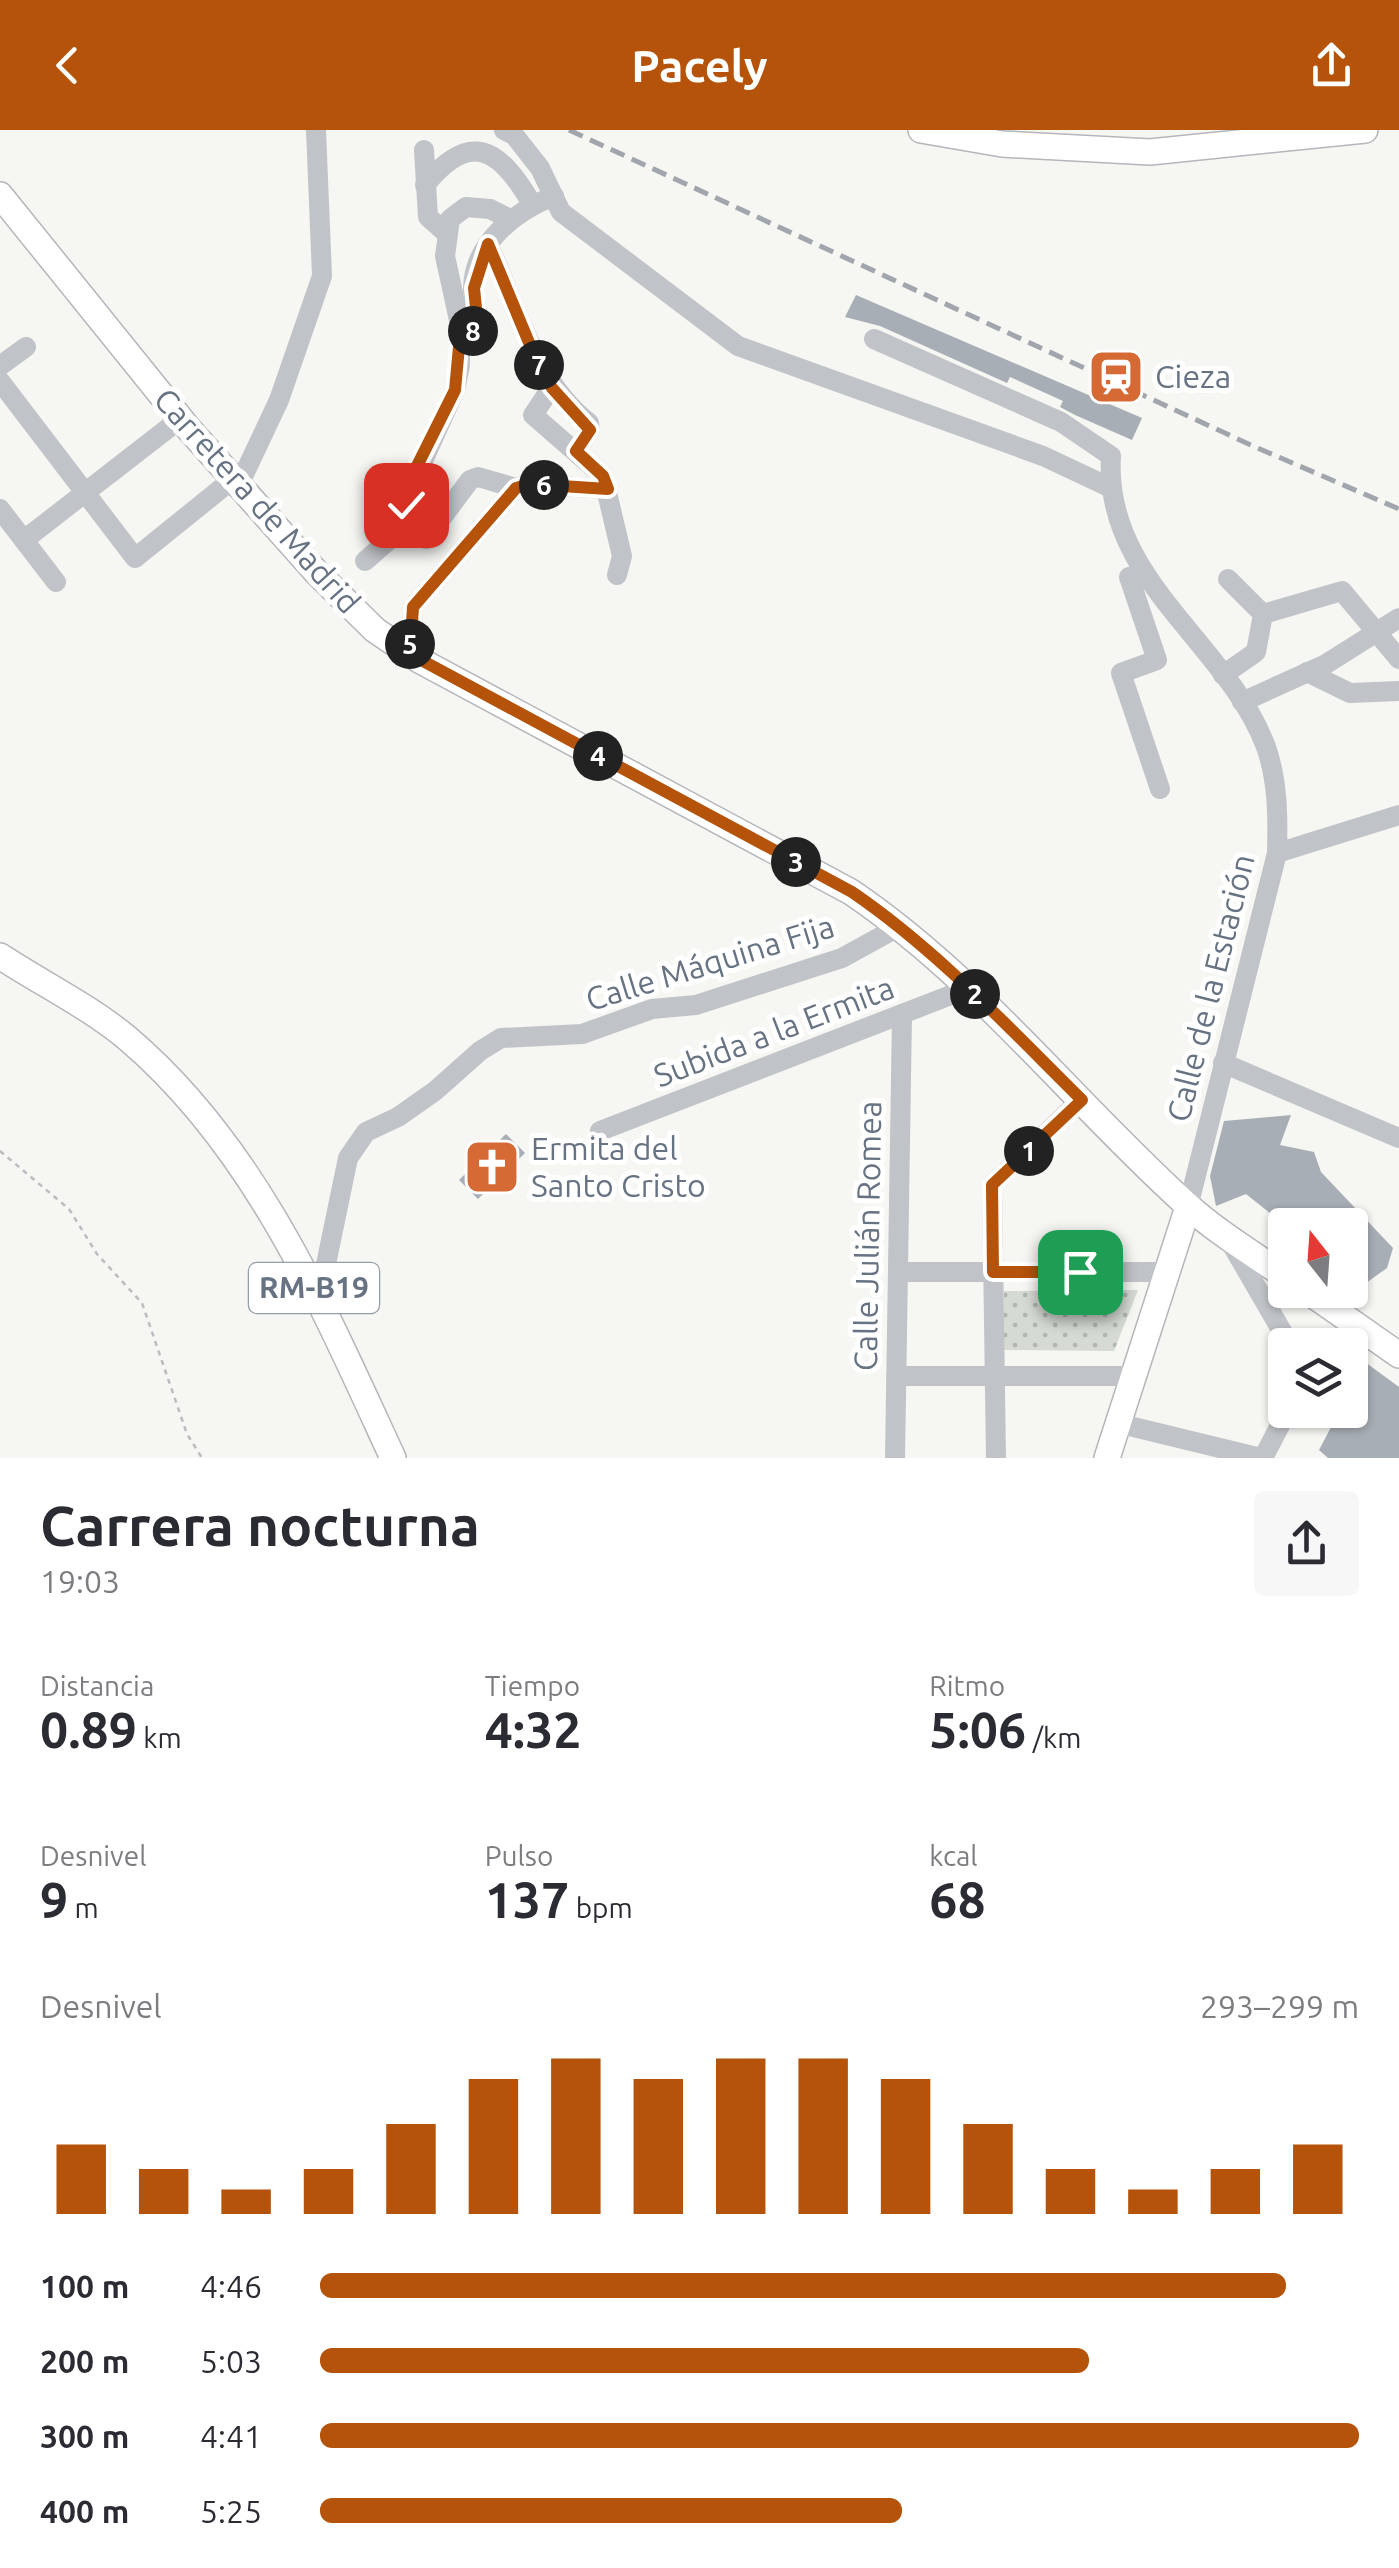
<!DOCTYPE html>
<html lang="es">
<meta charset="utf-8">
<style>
:root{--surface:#fff;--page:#f7f7f7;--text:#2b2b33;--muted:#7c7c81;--accent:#b45309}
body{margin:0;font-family:Ubuntu,sans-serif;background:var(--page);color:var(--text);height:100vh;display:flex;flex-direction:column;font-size:38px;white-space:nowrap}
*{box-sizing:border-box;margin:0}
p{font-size:32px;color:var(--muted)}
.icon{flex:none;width:55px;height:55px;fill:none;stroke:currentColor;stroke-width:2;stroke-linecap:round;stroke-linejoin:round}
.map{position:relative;height:1328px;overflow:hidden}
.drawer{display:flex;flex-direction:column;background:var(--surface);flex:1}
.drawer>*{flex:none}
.needle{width:65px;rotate:343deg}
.buttons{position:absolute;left:1268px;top:1078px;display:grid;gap:20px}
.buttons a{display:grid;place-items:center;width:100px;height:100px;border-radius:10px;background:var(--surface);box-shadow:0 2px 8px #0004;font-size:50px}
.pin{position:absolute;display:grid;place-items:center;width:85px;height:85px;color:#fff;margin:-42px;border-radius:20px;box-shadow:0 5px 15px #0006}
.km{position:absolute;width:50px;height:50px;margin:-25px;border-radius:50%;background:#222;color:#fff;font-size:28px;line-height:50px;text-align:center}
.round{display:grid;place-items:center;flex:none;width:105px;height:105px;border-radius:10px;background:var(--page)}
.headline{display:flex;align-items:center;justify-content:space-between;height:170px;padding:0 40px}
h1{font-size:55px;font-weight:700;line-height:75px}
.metrics{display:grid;grid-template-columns:repeat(3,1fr);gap:15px;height:170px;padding:10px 40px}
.metrics div{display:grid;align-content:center}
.metrics b{font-size:50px;font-weight:700}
.metrics small{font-size:28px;font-weight:400}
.metrics p{font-size:28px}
.chart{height:280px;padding:20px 40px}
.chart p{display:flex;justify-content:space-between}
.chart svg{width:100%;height:180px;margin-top:10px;stroke:var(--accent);stroke-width:6}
ul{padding:0 40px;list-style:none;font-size:32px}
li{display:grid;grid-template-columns:160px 120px 1fr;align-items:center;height:75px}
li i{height:25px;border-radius:12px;background:var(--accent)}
header{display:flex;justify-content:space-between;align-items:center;height:130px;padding:0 40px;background:var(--accent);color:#fff;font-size:45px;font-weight:700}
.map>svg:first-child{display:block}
.park{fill:url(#park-dots)}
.building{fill:#a8aeb5}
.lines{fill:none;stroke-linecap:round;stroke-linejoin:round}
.major-casing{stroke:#b3b7bb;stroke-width:28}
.path{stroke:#babcbf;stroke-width:2.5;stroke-dasharray:5 5;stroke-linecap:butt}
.minor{stroke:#c0c3c7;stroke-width:20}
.major{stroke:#fff;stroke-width:25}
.rail{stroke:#a1a6ac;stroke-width:5;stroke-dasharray:15 8;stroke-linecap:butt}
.route-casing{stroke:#fff;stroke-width:20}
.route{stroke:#b45309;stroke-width:12}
.labels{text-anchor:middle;stroke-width:10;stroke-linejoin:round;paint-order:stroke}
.shield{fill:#fff;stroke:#959da8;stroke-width:2.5}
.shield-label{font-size:30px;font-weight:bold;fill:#677382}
.poi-label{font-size:32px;fill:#677382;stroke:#fff;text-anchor:start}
.street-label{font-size:32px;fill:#677382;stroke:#fff}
</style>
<header><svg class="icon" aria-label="back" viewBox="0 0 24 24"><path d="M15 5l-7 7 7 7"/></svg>Pacely<svg class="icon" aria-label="share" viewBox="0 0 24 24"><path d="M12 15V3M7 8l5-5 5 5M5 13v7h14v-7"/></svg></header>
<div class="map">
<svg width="1399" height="1328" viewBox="0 0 1399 1328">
<defs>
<pattern id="park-dots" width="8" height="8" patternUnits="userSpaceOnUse" patternTransform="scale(2.5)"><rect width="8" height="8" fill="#d5dbd3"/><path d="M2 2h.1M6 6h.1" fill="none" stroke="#b1b6b1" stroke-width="1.8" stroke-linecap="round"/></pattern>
</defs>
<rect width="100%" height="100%" fill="#f6f6f3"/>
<!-- park -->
<polygon class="park" points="1138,1160 1114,1221 1003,1220 1004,1161"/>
<!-- building -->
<g class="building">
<polygon points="856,165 1142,288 1132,310 1075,285 1060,277 1063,271 1010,247 1007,253 880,196 845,187"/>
<polygon points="1291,985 1280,1015 1314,1022 1321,1042 1393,1118 1387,1138 1366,1153 1350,1142 1350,1095 1285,1095 1246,1064 1216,1076 1210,1046 1224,991"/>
<polygon points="506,1004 525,1023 478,1069 459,1050"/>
<polygon points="1350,1221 1399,1257 1399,1328 1328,1328 1319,1320 1340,1280 1350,1280"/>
</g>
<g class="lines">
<!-- major casing -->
<g class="major-casing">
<g id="major">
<polyline points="921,0 1002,14 1150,22 1365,0"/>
<path d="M0 65 188 298 317 443 375 500 419 530 851 762C978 848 1073 972 1186 1074 1215 1101 1252 1123 1285 1146"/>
<path d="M0 826C41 853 90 877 127 908 256 1017 324 1179 393 1328"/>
<polyline points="1306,1160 1399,1225"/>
<polyline points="1107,1328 1188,1077"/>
</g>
</g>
<!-- path -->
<polyline class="path" points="0,1021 69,1079 97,1124 142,1173 187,1304 202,1328"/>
<!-- minor -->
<g class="minor">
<polyline points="504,0 514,5 540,38 561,82 738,216 1043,326 1109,357"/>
<polyline points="424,20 428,87 445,102"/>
<path d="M425 55C470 0 499 17 532 74"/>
<path d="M488 114C517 177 534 250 589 293L590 300 576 321"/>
<path d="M461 205 477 198C480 184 473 172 473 158 474 112 516 81 554 66"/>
<path d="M874 209 1061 292 1111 326C1103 450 1227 512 1266 617 1278 651 1278 688 1277 723L1188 1077"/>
<polyline points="0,236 26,217"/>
<polyline points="0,251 135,428 233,349"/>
<polyline points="551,258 533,285 603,346 622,426 617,445"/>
<polyline points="239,355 279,270 322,146 316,0"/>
<polyline points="0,379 56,452"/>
<polyline points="426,409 470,350 478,347 516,358"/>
<polyline points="24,410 180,289"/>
<polyline points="365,431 412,390 406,368 455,260 460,235 460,195 445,126 450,89 466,77 490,79 510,89"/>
<polyline points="1142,444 1129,447 1157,530 1121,543 1160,659"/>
<polyline points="1228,449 1263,484"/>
<polyline points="410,524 413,477 516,358 529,354 608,359"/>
<polyline points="1307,542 1350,563 1399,561"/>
<polyline points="1223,545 1256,522 1263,484 1342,461 1399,529"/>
<polyline points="1242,572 1326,534 1399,488"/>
<polyline points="1277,723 1399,685"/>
<polyline points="1223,933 1399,1008"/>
<polyline points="600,1001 969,858"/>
<polyline points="1229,1110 1290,1215"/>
<polyline points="898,1142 1167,1142"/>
<polyline points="312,1152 325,1139 348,1028 366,1002 398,987 435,961 480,921 501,908 582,904 652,879 696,875 842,828 900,796"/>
<polyline points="896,1246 1133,1246"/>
<polyline points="1117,1293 1261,1328"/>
<polyline points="895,1328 902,885"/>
<polyline points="996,1328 992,1055 1081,970"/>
<polyline points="1263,1328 1288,1280"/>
</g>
<!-- major -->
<use href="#major" class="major"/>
<!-- rail -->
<polyline class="rail" points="569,0 1253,316 1399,379"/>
</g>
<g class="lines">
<!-- route casing -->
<g class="route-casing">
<path id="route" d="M406 375 416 338 455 260 460 206 478 198 474 158 488 114 540 239 552 258 590 300 576 321 603 346 608 359 530 354 516 358 413 477 410 524 852 762C937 820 1008 897 1082 970L992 1055 993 1142H1080"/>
</g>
<!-- route -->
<use href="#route" class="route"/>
</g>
<!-- icons -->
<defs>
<g id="station-square" transform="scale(2.875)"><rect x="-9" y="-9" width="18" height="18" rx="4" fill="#d56a34" stroke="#fff"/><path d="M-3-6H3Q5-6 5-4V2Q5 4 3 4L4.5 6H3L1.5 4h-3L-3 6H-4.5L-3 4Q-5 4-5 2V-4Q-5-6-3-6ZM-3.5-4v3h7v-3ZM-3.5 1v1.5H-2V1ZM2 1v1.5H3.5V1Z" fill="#fff"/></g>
<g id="church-square" transform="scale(2.875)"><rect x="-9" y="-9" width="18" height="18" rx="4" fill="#d56a34" stroke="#fff"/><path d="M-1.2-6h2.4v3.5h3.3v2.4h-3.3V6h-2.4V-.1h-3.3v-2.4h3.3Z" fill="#fff"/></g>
</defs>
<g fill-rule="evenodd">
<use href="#station-square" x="1116" y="247"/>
<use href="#church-square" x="492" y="1037"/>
</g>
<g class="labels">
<!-- shield labels -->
<rect class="shield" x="249" y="1133" width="130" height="50" rx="8"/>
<g class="shield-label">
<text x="314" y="1168">RM-B19</text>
</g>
<!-- poi labels -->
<g class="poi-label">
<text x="1155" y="258">Cieza</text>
<text x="531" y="1030">Ermita del<tspan x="531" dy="37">Santo Cristo</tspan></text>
</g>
<!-- street labels -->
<g class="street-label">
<text transform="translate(257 371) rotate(48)" y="11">Carretera de Madrid</text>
<text transform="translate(710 833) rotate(-17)" y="11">Calle Máquina Fija</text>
<text transform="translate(1211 858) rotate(-76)" y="11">Calle de la Estación</text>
<text transform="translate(774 902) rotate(-21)" y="11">Subida a la Ermita</text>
<text transform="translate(868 1106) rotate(-89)" y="11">Calle Julián Romea</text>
</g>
</g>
</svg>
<div class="buttons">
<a><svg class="needle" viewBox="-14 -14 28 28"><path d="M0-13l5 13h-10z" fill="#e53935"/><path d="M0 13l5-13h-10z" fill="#7c7c81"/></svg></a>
<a><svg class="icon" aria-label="layers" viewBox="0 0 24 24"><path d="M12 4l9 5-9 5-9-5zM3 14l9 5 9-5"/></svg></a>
</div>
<div class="pin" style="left:1080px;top:1142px;background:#1e9e55"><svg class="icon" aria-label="arrive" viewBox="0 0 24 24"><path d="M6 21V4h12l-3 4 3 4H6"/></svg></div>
<div class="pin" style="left:406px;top:375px;background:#d93025"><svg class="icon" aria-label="check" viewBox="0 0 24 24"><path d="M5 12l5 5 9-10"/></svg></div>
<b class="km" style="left:1029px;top:1021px">1</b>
<b class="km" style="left:975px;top:864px">2</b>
<b class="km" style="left:796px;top:732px">3</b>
<b class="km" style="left:598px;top:626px">4</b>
<b class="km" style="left:410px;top:514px">5</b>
<b class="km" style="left:544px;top:355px">6</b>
<b class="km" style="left:539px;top:235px">7</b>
<b class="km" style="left:473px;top:201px">8</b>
</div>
<section class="drawer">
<div class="headline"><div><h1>Carrera nocturna</h1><p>19:03</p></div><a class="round"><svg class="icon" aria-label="share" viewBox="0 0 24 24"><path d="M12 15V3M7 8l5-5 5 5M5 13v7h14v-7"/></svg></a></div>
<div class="metrics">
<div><p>Distancia</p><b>0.89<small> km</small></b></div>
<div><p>Tiempo</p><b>4:32</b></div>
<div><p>Ritmo</p><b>5:06<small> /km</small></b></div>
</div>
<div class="metrics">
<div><p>Desnivel</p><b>9<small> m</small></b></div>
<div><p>Pulso</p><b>137<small> bpm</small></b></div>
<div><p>kcal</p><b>68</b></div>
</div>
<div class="chart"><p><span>Desnivel</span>293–299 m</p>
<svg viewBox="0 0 160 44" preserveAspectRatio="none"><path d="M5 44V27M15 44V33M25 44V38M35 44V33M45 44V22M55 44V11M65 44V6M75 44V11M85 44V6M95 44V6M105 44V11M115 44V22M125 44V33M135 44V38M145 44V33M155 44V27"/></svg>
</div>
<ul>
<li><b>100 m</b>4:46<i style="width:93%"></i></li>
<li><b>200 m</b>5:03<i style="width:74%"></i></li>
<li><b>300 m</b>4:41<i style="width:100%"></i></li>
<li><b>400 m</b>5:25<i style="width:56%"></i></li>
</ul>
</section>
